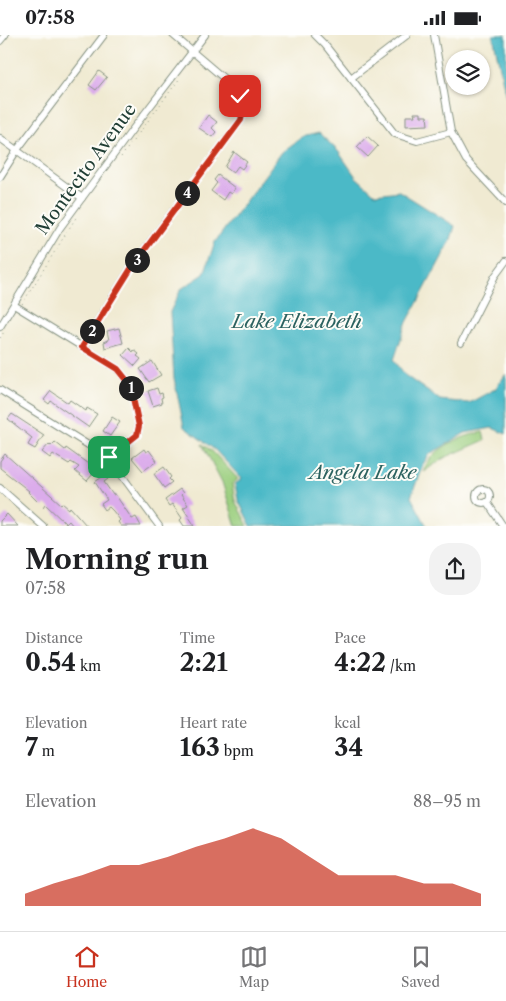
<!DOCTYPE html>
<meta charset="utf-8">
<style>
:root{--surface:#fff;--page:#f2f2f2;--text:#202124;--muted:#757577;--line:#e0e0e0;--accent:#c8321e}
body{margin:0;font-family:"Libre Caslon Text",serif;background:var(--page);color:var(--text);height:100vh;display:flex;flex-direction:column;font-size:19px;white-space:nowrap}
*{box-sizing:border-box;margin:0}
p{font-size:16px;color:var(--muted)}
.icon{flex:none;width:28px;height:28px;fill:none;stroke:currentColor;stroke-width:2;stroke-linecap:round;stroke-linejoin:round}
.map{position:relative;height:491px;overflow:hidden}
.side{display:flex;flex-direction:column;background:var(--surface);flex:1}
.side>*{flex:none}
.fabs{position:absolute;left:445px;top:15px;display:grid;gap:10px}
.fabs a{display:grid;place-items:center;width:45px;height:45px;border-radius:50%;background:var(--surface);box-shadow:0 1px 4px #0004;font-size:25px}
.pin{position:absolute;display:grid;place-items:center;width:42px;height:42px;color:#fff;margin:-21px;border-radius:10px;box-shadow:0 2px 8px #0006}
.km{position:absolute;width:25px;height:25px;margin:-12px;border-radius:50%;background:#222;color:#fff;font-size:14px;line-height:25px;text-align:center}
.round{display:grid;place-items:center;flex:none;width:52px;height:52px;border-radius:20px;background:var(--page)}
.head{display:flex;align-items:center;justify-content:space-between;height:85px;padding:0 25px}
h1{font-size:28px;font-weight:700;line-height:38px}
.stats{display:grid;grid-template-columns:repeat(3,1fr);gap:8px;height:85px;padding:5px 25px}
.stats div{display:grid;align-content:center}
.stats b{font-size:25px;font-weight:700}
.stats small{font-size:14px;font-weight:400}
.stats p{font-size:14px}
.chart{height:140px;padding:10px 25px}
.chart p{display:flex;justify-content:space-between}
.chart svg{width:100%;height:90px;margin-top:5px;fill:var(--accent);opacity:.7}
.status{display:flex;justify-content:space-between;align-items:center;height:35px;padding:0 25px;background:var(--surface);direction:ltr}
.status svg{height:14px;fill:currentColor}
.tab-bar{display:flex;justify-content:space-around;align-items:center;height:70px;border-top:1px solid var(--line);background:var(--surface);font-size:14px;color:var(--muted)}
.tab-bar a{display:grid;justify-items:center;gap:2px}
.tab-bar .on{color:var(--accent)}
.map>svg:first-child{display:block}
.green{fill:#9ccf80;stroke:#5e865a}
.water{fill:#4cb9c7;stroke:#367b7e}
.building{fill:#dbaceb}
.lines{fill:none;stroke-linecap:round;stroke-linejoin:round}
.minor-casing{stroke:#889483;stroke-width:8}
.path{stroke:#889483;stroke-width:1;stroke-dasharray:1 4;stroke-linecap:butt}
.minor{stroke:#fff;stroke-width:6}
.route-casing{stroke:#fff;stroke-width:10}
.route{stroke:#c8321e;stroke-width:6}
.labels{text-anchor:middle;stroke-width:4;stroke-linejoin:round;paint-order:stroke}
.street-label{font-size:18px;fill:#1f3d34;stroke:#fdfcf7}
.water-label{font-size:19px;font-style:italic;fill:#2c6260;stroke:#fdfcf7}
</style>
<div class="status"><b>07:58</b><svg viewBox="0 0 49 12"><path d="M0 12V9h3v3zM5 12V6h3v6zM10 12V3h3v9zM15 12V0h3v12zM26 1h20v11H26zM47 4h2v5h-2z"/></svg></div>
<div class="map">
<svg width="506" height="491" viewBox="0 0 506 491">
<rect width="100%" height="100%" fill="#fdfcf7"/>
<filter id="ink" filterUnits="userSpaceOnUse"><feTurbulence type="fractalNoise" baseFrequency=".02" numOctaves="2"/><feDisplacementMap in="SourceGraphic" scale="10" xChannelSelector="R" yChannelSelector="G"/><feConvolveMatrix kernelMatrix="1 2 1 2 8 2 1 2 1" color-interpolation-filters="sRGB"/></filter>
<filter id="wash" filterUnits="userSpaceOnUse"><feTurbulence type="fractalNoise" baseFrequency=".0096" numOctaves="4" result="noise"/><feDisplacementMap in="SourceGraphic" scale="20" xChannelSelector="R" yChannelSelector="G"/><feGaussianBlur stdDeviation="1.12" result="paint"/><feColorMatrix in="noise" values="0 0 0 0 0 0 0 0 0 0 0 0 0 0 0 0 0 1.4 0 .05"/><feComposite in="paint" operator="in"/></filter>
<g filter="url(#wash)">
<rect width="100%" height="100%" fill="#f0ead2"/>
<!-- green -->
<g class="green">
<path d="M483 397 485 405 444 423 423 437C431 413 461 401 483 397Z"/>
<polygon points="202,409 213,417 238,444 232,449 235,466 248,491 236,491 222,447"/>
</g>
<!-- water -->
<g class="water">
<polygon points="493,0 506,0 506,62"/>
<polygon points="319,98 338,116 356,142 375,159 399,156 455,191 450,207 405,291 394,325 406,341 440,365 469,368 495,354 506,339 506,399 492,393 465,398 430,419 423,429 411,462 427,491 251,491 238,465 235,449 242,444 215,415 184,392 174,343 170,277 181,254 204,239 215,207 282,117 302,102"/>
</g>
<g id="blocks">
<!-- building -->
<g class="building">
<polygon points="99,36 107,42 96,55 89,50"/>
<polygon points="414,78 421,78 421,81 427,81 428,90 406,91 406,81 415,81"/>
<polygon points="208,80 217,87 212,93 216,97 212,102 199,93"/>
<polygon points="367,101 378,111 368,122 357,112"/>
<polygon points="234,117 247,127 242,134 238,131 233,138 225,132"/>
<polygon points="218,140 235,153 231,159 228,157 223,165 211,156 217,148 214,145"/>
<polygon points="119,293 123,308 105,313 104,307 109,305 107,296"/>
<polygon points="129,313 133,317 134,315 139,319 137,321 141,324 135,331 123,320"/>
<polygon points="152,326 161,340 149,347 140,334"/>
<polygon points="157,353 159,359 162,358 163,362 161,363 162,368 153,371 148,356"/>
<polygon points="51,356 68,368 70,365 86,376 87,373 97,379 88,392 51,366 49,369 44,365"/>
<polygon points="12,379 44,400 35,414 28,410 32,403 8,384"/>
<polygon points="112,382 120,387 110,401 103,396"/>
<polygon points="55,407 65,415 66,413 91,431 93,428 98,433 87,446 75,436 79,432 71,427 69,429 53,419 50,423 42,417 49,409 51,411"/>
<polygon points="144,414 146,417 149,415 157,426 143,436 132,423"/>
<polygon points="5,419 61,469 62,468 69,474 70,472 87,491 73,491 69,486 66,489 45,469 43,472 28,457 29,456 0,433 0,426"/>
<polygon points="164,432 171,442 169,444 172,447 164,453 154,439"/>
<polygon points="105,440 108,444 104,447 113,460 115,459 132,484 136,482 141,491 121,491 118,487 120,485 113,476 109,472 105,475 101,469 107,465 95,447"/>
<polygon points="180,454 183,458 181,460 188,470 183,473 195,491 184,491 180,485 182,483 172,469 169,471 165,465"/>
<polygon points="7,479 18,491 0,491 0,486"/>
</g>
</g>
</g>
<g filter="url(#ink)">
<use href="#blocks" fill-opacity="0" stroke="#889483" stroke-width="1"/>
<g class="lines">
<!-- minor casing -->
<g class="minor-casing">
<g id="minor">
<polyline points="315,0 325,10 395,99 417,106 451,97"/>
<polyline points="434,0 451,97 466,125 506,168"/>
<polyline points="0,6 5,0"/>
<polyline points="351,43 407,0"/>
<polyline points="0,103 82,163"/>
<polyline points="0,142 17,115 104,0"/>
<polyline points="14,270 118,334 130,349 139,391 137,400 109,423"/>
<polyline points="0,292 60,193 132,95 205,0"/>
<polyline points="461,308 495,241 506,226"/>
<path d="M82 311 132 231 241 85C243 72 241 63 234 52L173 0"/>
<polyline points="0,355 109,423 159,491"/>
<polyline points="0,453 43,491"/>
<circle cx="483" cy="461" r="7"/>
<polyline points="487,467 503,491"/>
</g>
</g>
<!-- path -->
<g class="path">
<polyline points="121,122 180,43"/>
<polyline points="22,269 77,181"/>
<polyline points="0,303 4,297"/>
</g>
<!-- minor -->
<use href="#minor" class="minor"/>
</g>
</g>
<g class="lines" filter="url(#ink)">
<!-- route casing -->
<g class="route-casing">
<polyline id="route" points="109,422 137,400 139,391 130,349 118,334 82,312 132,232 241,85 243,75 240,61"/>
</g>
<!-- route -->
<use href="#route" class="route"/>
</g>
<g class="labels">
<!-- street labels -->
<g class="street-label">
<text transform="translate(86 134) rotate(-54)" y="6">Montecito Avenue</text>
</g>
<!-- water labels -->
<g class="water-label">
<text x="297" y="293">Lake Elizabeth</text>
<text x="363" y="444">Angela Lake</text>
</g>
</g>
</svg>
<div class="fabs">
<a><svg class="icon" aria-label="layers" viewBox="0 0 24 24"><path d="M12 4l9 5-9 5-9-5zM3 14l9 5 9-5"/></svg></a>
</div>
<div class="pin" style="left:109px;top:422px;background:#1e9e55"><svg class="icon" aria-label="arrive" viewBox="0 0 24 24"><path d="M6 21V4h12l-3 4 3 4H6"/></svg></div>
<div class="pin" style="left:240px;top:61px;background:#d93025"><svg class="icon" aria-label="check" viewBox="0 0 24 24"><path d="M5 12l5 5 9-10"/></svg></div>
<b class="km" style="left:131px;top:353px">1</b>
<b class="km" style="left:92px;top:296px">2</b>
<b class="km" style="left:137px;top:225px">3</b>
<b class="km" style="left:187px;top:158px">4</b>
</div>
<section class="side">
<div class="head"><div><h1>Morning run</h1><p>07:58</p></div><a class="round"><svg class="icon" aria-label="share" viewBox="0 0 24 24"><path d="M12 15V3M7 8l5-5 5 5M5 13v7h14v-7"/></svg></a></div>
<div class="stats">
<div><p>Distance</p><b>0.54<small> km</small></b></div>
<div><p>Time</p><b>2:21</b></div>
<div><p>Pace</p><b>4:22<small> /km</small></b></div>
</div>
<div class="stats">
<div><p>Elevation</p><b>7<small> m</small></b></div>
<div><p>Heart rate</p><b>163<small> bpm</small></b></div>
<div><p>kcal</p><b>34</b></div>
</div>
<div class="chart"><p><span>Elevation</span>88–95 m</p>
<svg viewBox="0 0 160 44" preserveAspectRatio="none"><path d="M0 44V38L10 33L20 29L30 24L40 24L50 20L60 15L70 11L80 6L90 11L100 20L110 29L120 29L130 29L140 33L150 33L160 38V44z"/></svg>
</div>
</section>
<nav class="tab-bar">
<a class="on"><svg class="icon" aria-label="home" viewBox="0 0 24 24"><path d="M3 11l9-7 9 7M6 9v11h12V9"/></svg>Home</a>
<a><svg class="icon" aria-label="map" viewBox="0 0 24 24"><path d="M3 6l6-2 6 2 6-2v14l-6 2-6-2-6 2zM9 4v14M15 6v14"/></svg>Map</a>
<a><svg class="icon" aria-label="saved" viewBox="0 0 24 24"><path d="M7 4h10v16l-5-4-5 4z"/></svg>Saved</a>
</nav>
